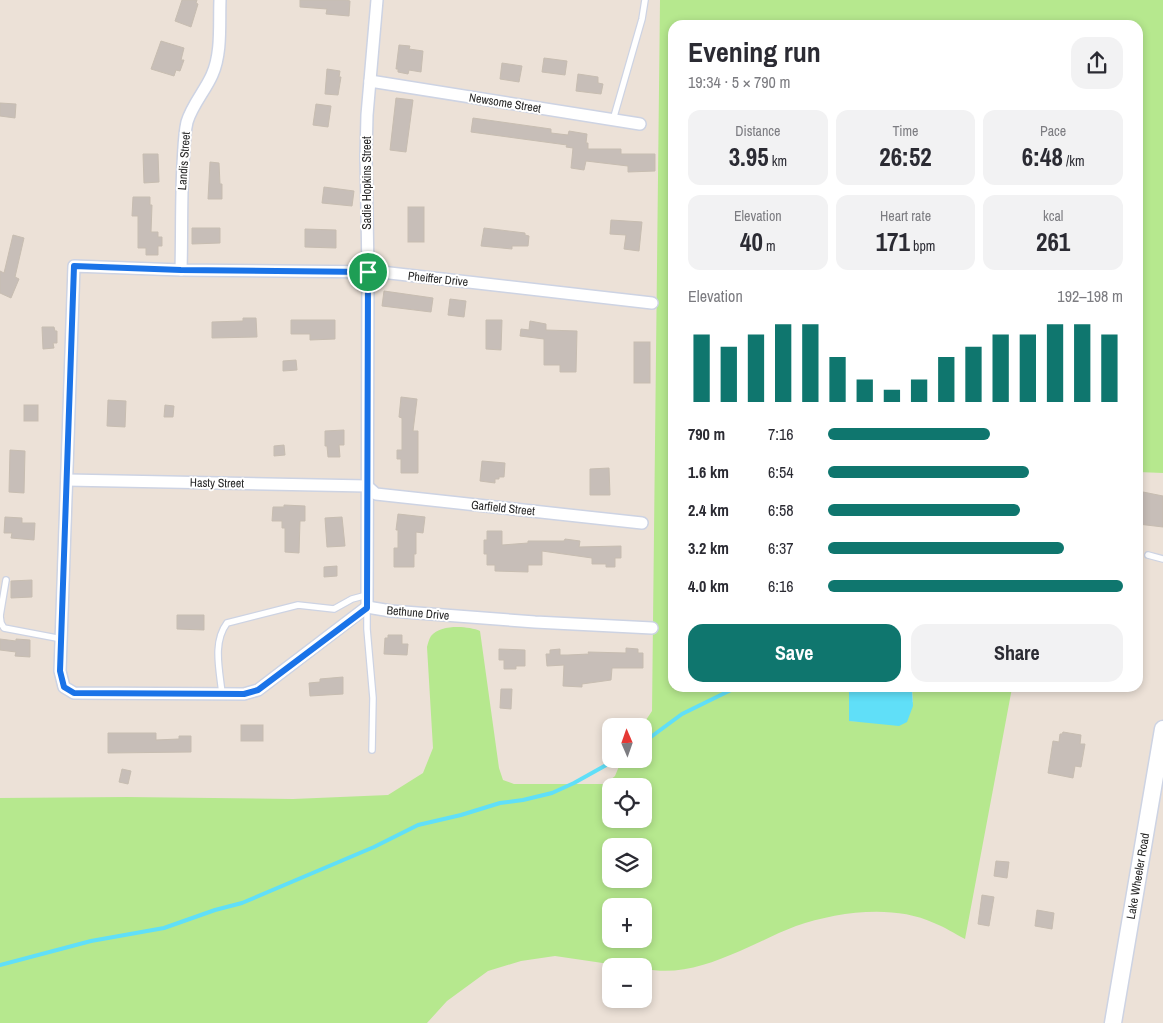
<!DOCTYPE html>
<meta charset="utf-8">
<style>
:root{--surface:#fff;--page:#f2f2f3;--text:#2b2b33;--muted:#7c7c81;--accent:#0f766e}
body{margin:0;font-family:"Archivo Narrow",sans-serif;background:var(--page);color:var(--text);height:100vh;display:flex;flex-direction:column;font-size:19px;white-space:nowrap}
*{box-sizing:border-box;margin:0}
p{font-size:16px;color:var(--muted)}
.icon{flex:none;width:28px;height:28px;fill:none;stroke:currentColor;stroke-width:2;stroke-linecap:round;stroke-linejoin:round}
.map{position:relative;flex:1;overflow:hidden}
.sheet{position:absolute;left:668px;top:20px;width:475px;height:672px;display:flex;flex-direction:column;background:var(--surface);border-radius:15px;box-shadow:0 2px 8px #0003}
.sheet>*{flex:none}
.needle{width:32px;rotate:358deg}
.controls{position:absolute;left:602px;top:718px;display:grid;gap:10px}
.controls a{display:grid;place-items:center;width:50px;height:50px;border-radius:10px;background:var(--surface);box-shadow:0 2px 8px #0003;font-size:25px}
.pin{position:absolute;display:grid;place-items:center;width:42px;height:42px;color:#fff;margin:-21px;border:2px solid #fff;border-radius:50%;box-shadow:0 1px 5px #0007}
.round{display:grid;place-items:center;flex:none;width:52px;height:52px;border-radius:15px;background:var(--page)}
.summary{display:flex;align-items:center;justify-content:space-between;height:85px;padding:0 20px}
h1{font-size:28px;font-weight:700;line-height:38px}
.figures{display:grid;grid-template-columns:repeat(3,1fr);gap:8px;height:85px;padding:5px 20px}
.figures div{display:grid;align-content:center;border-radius:12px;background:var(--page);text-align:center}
.figures b{font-size:25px;font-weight:700}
.figures small{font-size:14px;font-weight:400}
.figures p{font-size:14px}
.chart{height:140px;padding:10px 20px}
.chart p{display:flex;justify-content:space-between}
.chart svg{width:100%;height:90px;margin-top:5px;stroke:var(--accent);stroke-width:6}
.button{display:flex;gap:10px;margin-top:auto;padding:10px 20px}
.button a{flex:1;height:58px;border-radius:15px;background:var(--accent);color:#fff;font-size:20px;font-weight:700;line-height:58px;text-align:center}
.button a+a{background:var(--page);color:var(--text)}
ul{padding:0 20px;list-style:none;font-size:16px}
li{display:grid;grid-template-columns:80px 60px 1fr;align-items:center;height:38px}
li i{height:12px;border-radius:6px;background:var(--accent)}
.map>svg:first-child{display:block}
.green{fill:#b6e88e;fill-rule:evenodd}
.water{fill:#60dff8}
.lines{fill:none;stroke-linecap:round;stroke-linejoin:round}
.stream{stroke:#60dff8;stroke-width:4}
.building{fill:#c7beb8;stroke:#c7bdb1}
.lane-casing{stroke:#cdd3e3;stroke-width:8}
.street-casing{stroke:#cdd3e3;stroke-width:14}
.secondary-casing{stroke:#cdd3e3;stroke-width:19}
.lane{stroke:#fff;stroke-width:5.5}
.street{stroke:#fff;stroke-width:11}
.secondary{stroke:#fff;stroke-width:16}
.route-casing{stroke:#fff;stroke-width:10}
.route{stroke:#1a73e8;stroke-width:6}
.labels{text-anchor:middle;stroke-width:4;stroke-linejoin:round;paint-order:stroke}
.street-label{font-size:12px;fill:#282828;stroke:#fff}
</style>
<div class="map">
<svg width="1163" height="1023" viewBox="0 0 1163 1023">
<rect width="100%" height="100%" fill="#ece1d7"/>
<!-- green -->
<path class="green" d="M660 0H1163V473L1138 472V25H672V688H849V721L872 722 913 702 912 688H1012L965 939C955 934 945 927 934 923 893 904 837 912 796 926 777 933 759 943 740 951 707 965 680 975 644 969V966H623L555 956 521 961 488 971 447 1001 427 1023H0V798L127 797 293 799 388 795 423 773 433 748 427 647C428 643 429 639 431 636 441 624 468 626 480 631L499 768 503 780 514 784H605L615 776 622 759H644V726H642L652 711ZM611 786H644V819H611ZM611 846H644V879H611ZM611 906H644V939H611Z"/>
<!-- water -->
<polygon class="water" points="849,688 912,688 913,706 907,722 899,726 849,721"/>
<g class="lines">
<!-- stream -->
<g class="stream">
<polyline points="644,742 682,714 735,688"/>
<polyline points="0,965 91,941 164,928 215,910 242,903 374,847 418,825 461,815 500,803 523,800 552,793 574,783 617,759"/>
</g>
</g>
<!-- building -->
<g class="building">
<polygon points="182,0 197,0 196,3 198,4 191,27 175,21"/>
<polygon points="300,0 346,0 350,1 349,16 326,14 327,9 300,7"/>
<polygon points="161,41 184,48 181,60 184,60 180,71 176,70 174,76 151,69"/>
<polygon points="399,45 410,46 409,49 423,51 421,72 409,70 408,74 398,72 398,69 396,69"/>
<polygon points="544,58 567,61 565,75 542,72"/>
<polygon points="502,63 522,66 519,82 500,79"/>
<polygon points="327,69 340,71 339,77 341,77 338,95 325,94"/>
<polygon points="578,74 598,77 598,83 603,84 601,94 576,91"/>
<polygon points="396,98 413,100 406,152 390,150"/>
<polygon points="0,103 16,104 15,118 0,116"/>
<polygon points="316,104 331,106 328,127 313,125"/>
<polygon points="473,118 551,129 551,133 568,135 569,131 587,134 586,143 588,143 588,149 621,149 621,154 655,154 655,171 628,172 628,166 586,161 584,170 571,168 573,148 566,147 567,145 471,132"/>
<polygon points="143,154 158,154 159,182 144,183"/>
<polygon points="210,162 219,163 220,184 222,184 222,199 208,199"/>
<polygon points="324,187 354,191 352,206 322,203"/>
<polygon points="133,197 150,197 150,205 152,205 151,232 158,232 158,237 162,237 162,246 158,246 158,255 146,255 146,248 138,248 138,216 132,216"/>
<rect x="408" y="207" width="16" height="35"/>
<polygon points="611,220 642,222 639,251 624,249 626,235 610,234"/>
<polygon points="192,228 220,228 220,243 192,244"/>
<polygon points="484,228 525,233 525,235 529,236 528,246 512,246 512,249 481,246"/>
<polygon points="305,229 336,230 336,248 305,247"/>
<polygon points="13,235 24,238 15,277 19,279 11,298 0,293 0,271 4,273"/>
<polygon points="384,291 433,298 431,312 382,306"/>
<polygon points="450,299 466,301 464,317 448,315"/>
<polygon points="243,318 256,318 257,337 212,338 212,322 243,321"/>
<polygon points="291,320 335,320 335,339 310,340 310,334 291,334"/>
<polygon points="486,320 502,320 501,350 486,349"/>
<polygon points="530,321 546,324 546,330 577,331 576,372 560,372 560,365 544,365 544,339 520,336 521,329 529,330"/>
<polygon points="42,327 54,327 55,331 57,331 57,343 53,343 54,348 43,349"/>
<rect x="634" y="342" width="16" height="41"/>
<polygon points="296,360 297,370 283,371 283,361"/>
<polygon points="401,397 417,399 413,431 418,431 418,473 401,473 401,459 397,459 397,450 402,450 402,418 399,417"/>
<polygon points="108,400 126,401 125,427 107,426"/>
<rect x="24" y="405" width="14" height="16"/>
<polygon points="165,405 174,406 173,417 164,417"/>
<polygon points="344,430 344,445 339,445 340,457 328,457 327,446 325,446 325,431"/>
<polygon points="284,445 285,455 274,456 274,446"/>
<polygon points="10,450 25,451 24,493 9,492"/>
<polygon points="482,461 505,463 504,477 499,477 499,479 495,479 495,483 480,481"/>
<polygon points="609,468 610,495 590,495 590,469"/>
<polygon points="1138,491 1163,496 1163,527 1138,524"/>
<polygon points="284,505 305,506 305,521 300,521 299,553 285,552 285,528 282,528 282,521 272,521 273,507 284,507"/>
<polygon points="398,514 425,517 423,533 416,532 416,554 414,554 414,567 394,567 394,548 398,548 398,530 396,530"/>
<polygon points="5,517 22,518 22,523 35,523 34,540 11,538 12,533 4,533"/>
<polygon points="342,517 345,546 327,547 325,518"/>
<polygon points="487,531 502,531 502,545 528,543 528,541 564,541 565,539 580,541 579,547 621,546 621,558 615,558 615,567 606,567 606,564 592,564 592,558 542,551 542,565 528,565 528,572 495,571 495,565 487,565 487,554 484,554 484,540 487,540"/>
<polygon points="337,566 337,576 324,577 324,567"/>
<polygon points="32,580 32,597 11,598 11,581"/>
<polygon points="177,615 204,615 204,630 177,629"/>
<polygon points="388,635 402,635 402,644 408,644 407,655 384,654 385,638 388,638"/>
<polygon points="0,639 16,641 16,639 30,640 30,657 15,656 16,652 0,650"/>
<polygon points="626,648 638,649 638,653 643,653 643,668 612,668 611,680 582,684 582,687 563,686 564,665 547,666 546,654 550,654 550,650 560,649 560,655 568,655 589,654 588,652 626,653"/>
<polygon points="499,649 525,650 525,666 516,666 516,669 504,669 504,660 499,660"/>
<polygon points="343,677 343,694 310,696 309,683 320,682 320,679"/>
<polygon points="501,689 512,689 511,709 500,708"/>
<rect x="241" y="725" width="22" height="16"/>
<polygon points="1063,732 1081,735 1080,744 1085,744 1081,767 1075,766 1073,778 1048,773 1053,741 1059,742 1060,734 1062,734"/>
<polygon points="108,733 156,733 156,740 179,739 179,736 191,736 191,752 108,753"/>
<polygon points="122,769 131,771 128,784 119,782"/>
<polygon points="996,861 1009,862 1007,878 994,876"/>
<polygon points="982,895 994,897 989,926 978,924"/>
<polygon points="1037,910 1054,913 1052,929 1035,926"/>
</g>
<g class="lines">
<!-- lane casing -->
<g class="lane-casing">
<g id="lane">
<polyline points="613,120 642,19 645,0"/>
<polyline points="1148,555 1163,559"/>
<polyline points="367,607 367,629 373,698 372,750"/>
<polyline points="0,616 1,623 4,628 62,639"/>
<polyline points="0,616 6,580"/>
<path d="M222 694C220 671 212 643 227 623L298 605 334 609 352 599 367 595"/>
</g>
</g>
<!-- street casing -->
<g class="street-casing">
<g id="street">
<polyline points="370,81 640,124"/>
<path d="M181 270C182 235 181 199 183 164 184 150 184 135 187 122 192 105 205 91 212 75 222 53 219 24 220 0"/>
<polyline points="652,303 381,272 181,270 74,266 60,671 64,687 74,693 244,694 258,690 367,607 391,611 535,622 652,628"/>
<polyline points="67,480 367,486 376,494 642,523"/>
<polyline points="367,607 368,271 366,156 367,115 377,0"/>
</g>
</g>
<!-- secondary casing -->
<g class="secondary-casing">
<g id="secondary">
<path id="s1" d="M1113 1023 1163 729"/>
</g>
</g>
<!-- lane -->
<use href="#lane" class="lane"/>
<!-- street -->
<use href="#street" class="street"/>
<!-- secondary -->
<use href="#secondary" class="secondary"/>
</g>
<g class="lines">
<!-- route casing -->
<g class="route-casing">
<polygon id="route" points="74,266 181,270 368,272 367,608 258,690 244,694 74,693 64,687 60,671"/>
</g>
<!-- route -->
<use href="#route" class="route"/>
</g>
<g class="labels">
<!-- street labels -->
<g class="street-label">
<text transform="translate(505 103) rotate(9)" y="4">Newsome Street</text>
<text transform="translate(184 161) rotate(-86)" y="4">Landis Street</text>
<text transform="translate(367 183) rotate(-90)" y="4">Sadie Hopkins Street</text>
<text transform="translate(438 279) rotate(6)" y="4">Pheiffer Drive</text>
<text transform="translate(217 483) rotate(1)" y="4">Hasty Street</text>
<text transform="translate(503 508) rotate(6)" y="4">Garfield Street</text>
<text transform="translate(418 613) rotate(5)" y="4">Bethune Drive</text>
<text dy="4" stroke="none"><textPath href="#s1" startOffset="149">Lake Wheeler Road</textPath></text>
</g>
</g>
</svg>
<div class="controls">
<a><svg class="needle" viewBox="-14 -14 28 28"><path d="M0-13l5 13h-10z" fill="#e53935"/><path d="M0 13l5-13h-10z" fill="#7c7c81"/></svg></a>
<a><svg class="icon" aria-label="locate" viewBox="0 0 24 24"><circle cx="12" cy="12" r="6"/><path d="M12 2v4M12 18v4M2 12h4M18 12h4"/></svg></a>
<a><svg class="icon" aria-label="layers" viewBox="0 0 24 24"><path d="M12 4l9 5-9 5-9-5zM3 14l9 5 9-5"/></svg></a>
<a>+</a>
<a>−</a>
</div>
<div class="pin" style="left:368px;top:272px;background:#1e9e55"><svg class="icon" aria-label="arrive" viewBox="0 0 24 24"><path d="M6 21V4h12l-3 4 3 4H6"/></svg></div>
<section class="sheet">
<div class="summary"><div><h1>Evening run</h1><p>19:34 · 5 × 790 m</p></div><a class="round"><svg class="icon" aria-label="share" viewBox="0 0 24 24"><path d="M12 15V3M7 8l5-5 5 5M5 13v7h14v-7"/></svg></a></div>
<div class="figures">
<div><p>Distance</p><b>3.95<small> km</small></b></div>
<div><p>Time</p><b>26:52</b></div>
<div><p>Pace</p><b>6:48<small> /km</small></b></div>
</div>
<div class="figures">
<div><p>Elevation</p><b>40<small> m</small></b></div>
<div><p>Heart rate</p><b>171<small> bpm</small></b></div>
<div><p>kcal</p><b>261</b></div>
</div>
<div class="chart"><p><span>Elevation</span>192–198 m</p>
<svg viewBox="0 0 160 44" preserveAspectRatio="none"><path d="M5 44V11M15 44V17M25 44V11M35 44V6M45 44V6M55 44V22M65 44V33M75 44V38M85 44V33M95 44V22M105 44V17M115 44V11M125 44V11M135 44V6M145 44V6M155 44V11"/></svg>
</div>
<ul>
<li><b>790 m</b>7:16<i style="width:55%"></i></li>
<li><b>1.6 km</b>6:54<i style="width:68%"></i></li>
<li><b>2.4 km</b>6:58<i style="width:65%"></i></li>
<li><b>3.2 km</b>6:37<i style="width:80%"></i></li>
<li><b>4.0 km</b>6:16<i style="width:100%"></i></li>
</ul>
<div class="button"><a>Save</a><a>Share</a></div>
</section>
</div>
